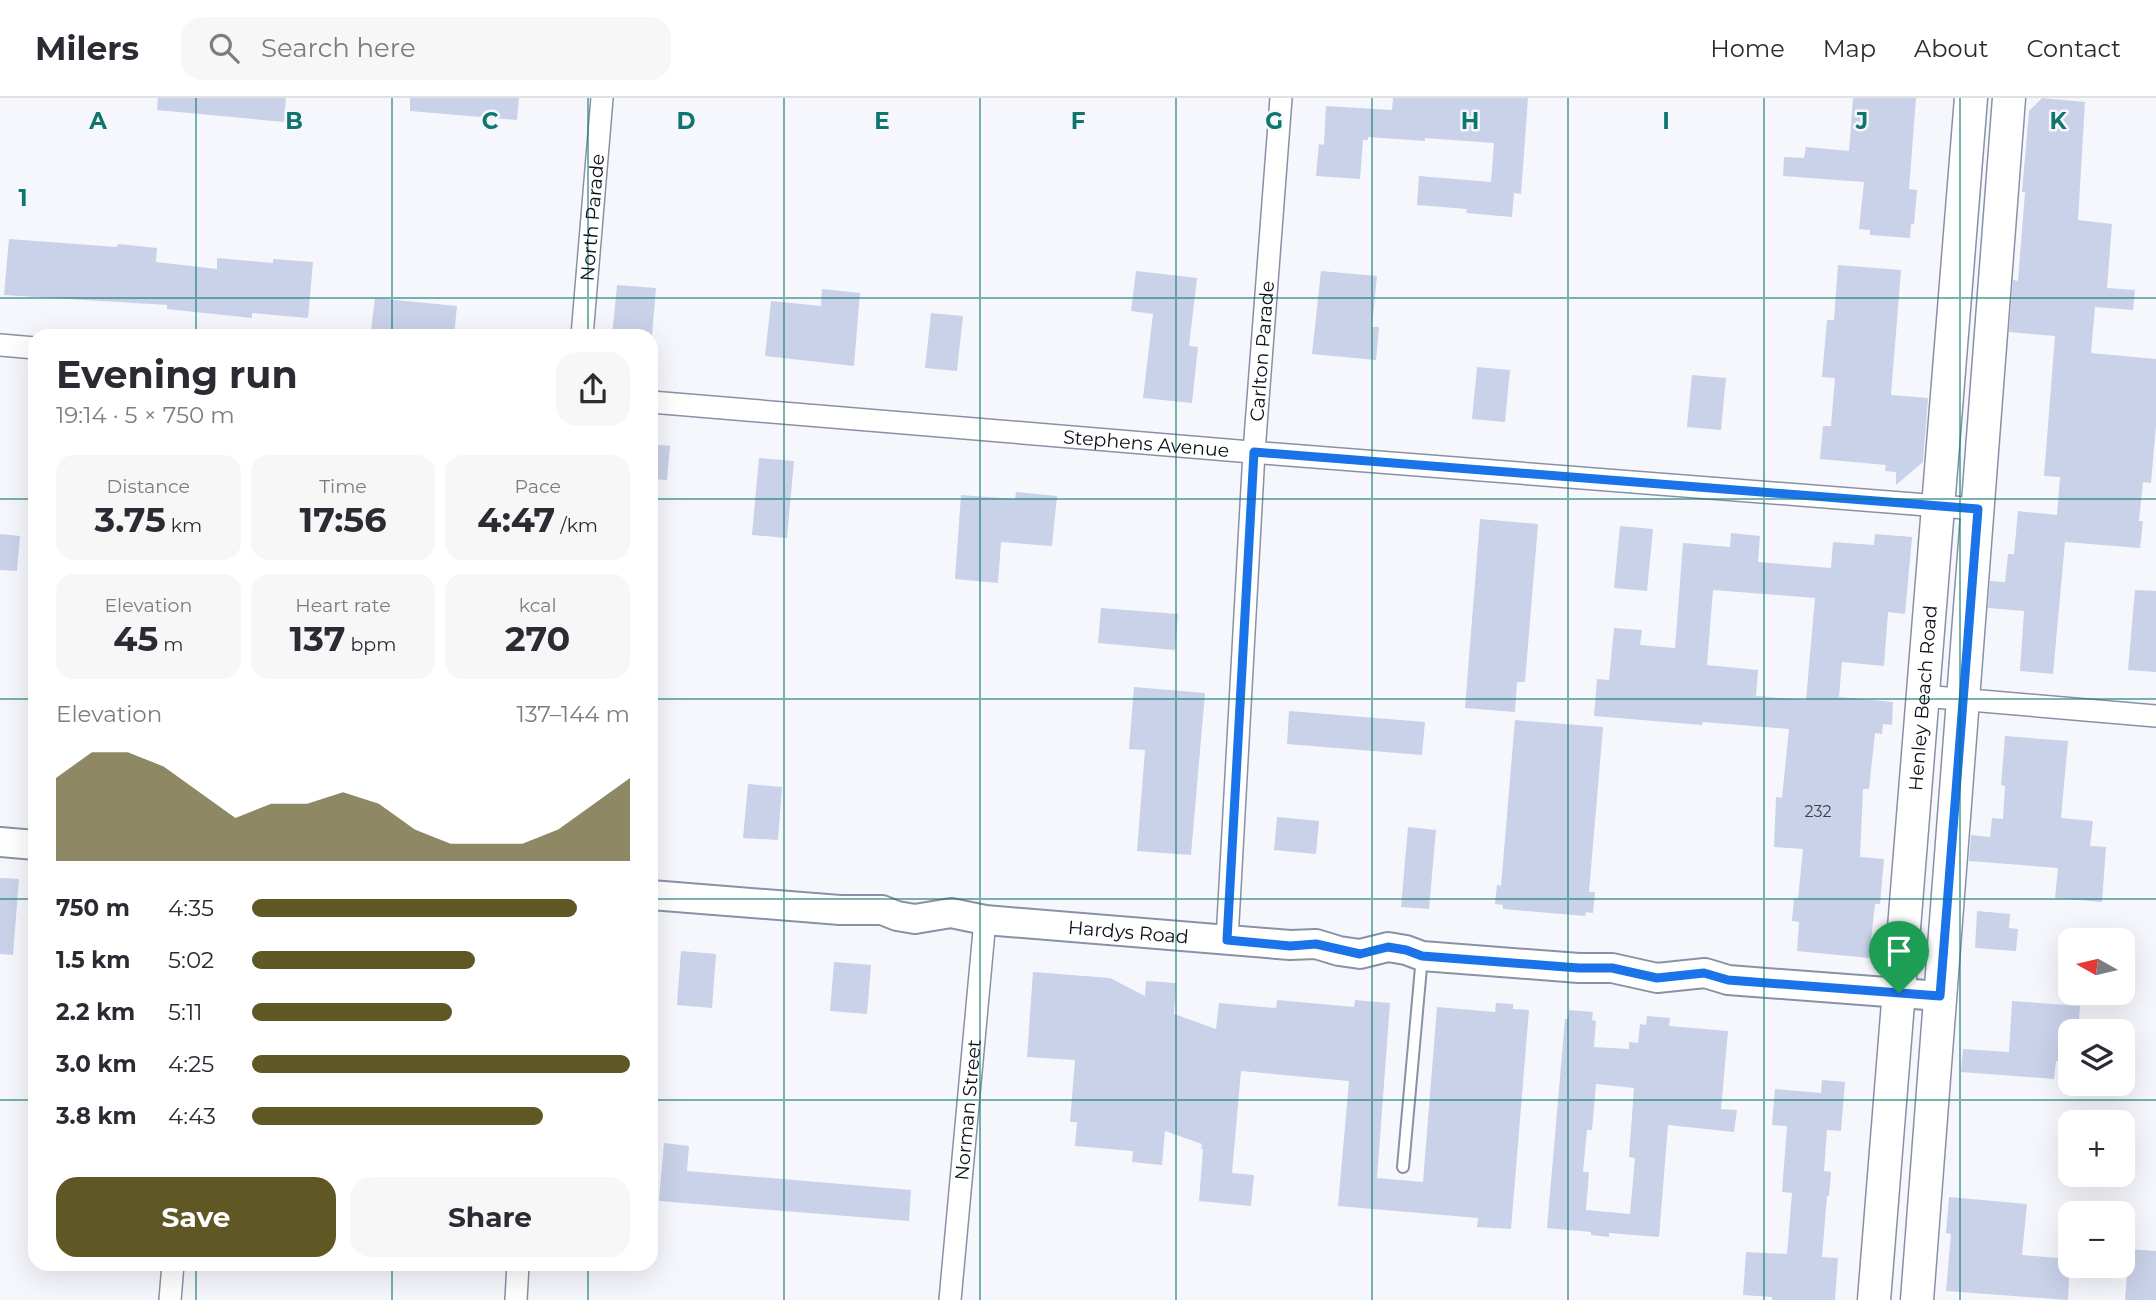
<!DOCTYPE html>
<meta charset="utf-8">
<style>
:root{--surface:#fff;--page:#f7f7f7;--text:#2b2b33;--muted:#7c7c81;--line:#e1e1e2;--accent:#5f5724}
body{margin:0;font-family:Montserrat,sans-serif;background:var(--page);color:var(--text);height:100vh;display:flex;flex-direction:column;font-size:26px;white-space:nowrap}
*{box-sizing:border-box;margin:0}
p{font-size:23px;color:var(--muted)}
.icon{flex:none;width:38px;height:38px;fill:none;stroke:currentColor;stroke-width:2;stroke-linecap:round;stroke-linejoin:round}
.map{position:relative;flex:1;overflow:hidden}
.sheet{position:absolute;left:28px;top:231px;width:630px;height:942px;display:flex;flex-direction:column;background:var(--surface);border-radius:21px;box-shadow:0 7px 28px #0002}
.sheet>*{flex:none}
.needle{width:46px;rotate:278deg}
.fabs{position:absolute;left:2058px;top:830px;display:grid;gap:14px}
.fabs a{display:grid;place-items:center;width:77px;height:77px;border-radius:14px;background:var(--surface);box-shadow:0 7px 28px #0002;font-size:35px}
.pin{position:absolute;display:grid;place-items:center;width:60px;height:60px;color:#fff;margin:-72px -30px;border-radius:50% 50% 50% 0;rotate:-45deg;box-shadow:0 0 7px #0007}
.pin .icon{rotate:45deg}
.round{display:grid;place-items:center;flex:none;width:74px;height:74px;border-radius:21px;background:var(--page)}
.headline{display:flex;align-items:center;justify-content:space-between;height:119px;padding:0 28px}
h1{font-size:38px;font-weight:700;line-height:52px}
.metrics{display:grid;grid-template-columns:repeat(3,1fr);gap:10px;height:119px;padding:7px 28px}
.metrics div{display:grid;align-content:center;border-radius:18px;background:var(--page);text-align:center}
.metrics b{font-size:35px;font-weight:700}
.metrics small{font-size:19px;font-weight:400}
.metrics p{font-size:19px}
.chart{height:196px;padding:14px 28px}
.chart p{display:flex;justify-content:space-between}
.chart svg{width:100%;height:126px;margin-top:7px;fill:var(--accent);opacity:.7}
.button{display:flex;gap:14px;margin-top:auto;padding:14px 28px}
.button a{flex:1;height:80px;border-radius:21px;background:var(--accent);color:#fff;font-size:28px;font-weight:700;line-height:80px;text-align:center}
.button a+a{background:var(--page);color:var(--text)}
ul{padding:0 28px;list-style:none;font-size:23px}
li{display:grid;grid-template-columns:112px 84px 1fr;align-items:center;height:52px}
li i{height:18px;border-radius:9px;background:var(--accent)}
header{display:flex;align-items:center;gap:42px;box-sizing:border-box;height:98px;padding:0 35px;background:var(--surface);border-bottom:2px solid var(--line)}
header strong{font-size:33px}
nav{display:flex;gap:38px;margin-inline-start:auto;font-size:24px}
.search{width:490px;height:63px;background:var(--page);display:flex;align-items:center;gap:18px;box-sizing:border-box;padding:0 24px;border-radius:21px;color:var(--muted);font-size:26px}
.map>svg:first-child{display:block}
.building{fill:#c9d2e9;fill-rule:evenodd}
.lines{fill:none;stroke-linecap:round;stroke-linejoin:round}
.service-casing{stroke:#8891a6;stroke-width:14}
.minor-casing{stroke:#8891a6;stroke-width:24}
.tertiary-casing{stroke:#8891a6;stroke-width:32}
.secondary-casing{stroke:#8891a6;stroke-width:35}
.service{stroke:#fff;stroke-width:10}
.minor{stroke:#fff;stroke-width:21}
.tertiary{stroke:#fff;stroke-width:28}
.secondary{stroke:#fff;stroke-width:32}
.route-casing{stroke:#fff;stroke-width:14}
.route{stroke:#1a73e8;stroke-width:9}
.grid{fill:none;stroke:#0f766e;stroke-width:2;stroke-opacity:0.55}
.labels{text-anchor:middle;stroke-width:5;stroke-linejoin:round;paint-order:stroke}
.number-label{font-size:16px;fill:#3c404c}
.street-label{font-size:19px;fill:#0d1018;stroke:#f5f7fc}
.grid-label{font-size:23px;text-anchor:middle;font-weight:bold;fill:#0f766e;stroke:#f5f7fc;stroke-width:5;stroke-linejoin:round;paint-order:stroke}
</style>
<header>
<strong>Milers</strong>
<div class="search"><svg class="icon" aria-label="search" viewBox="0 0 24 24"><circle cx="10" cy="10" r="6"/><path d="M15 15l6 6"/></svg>Search here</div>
<nav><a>Home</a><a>Map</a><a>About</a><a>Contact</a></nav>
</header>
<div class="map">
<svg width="2156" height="1202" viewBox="0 0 2156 1202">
<rect width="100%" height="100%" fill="#f5f7fc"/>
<!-- building -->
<g class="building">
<polygon points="158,0 286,0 284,24 157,12"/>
<polygon points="410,0 519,0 517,22 410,13"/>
<polygon points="1393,0 1528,0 1521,96 1514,95 1512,119 1466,115 1467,111 1417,107 1419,78 1491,84 1494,45 1425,40 1425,43 1368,39 1368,42 1363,42 1360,81 1316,78 1319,46 1324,47 1326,8 1392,12"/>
<polygon points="1853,0 1916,0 1909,91 1917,92 1914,126 1911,126 1910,140 1870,137 1870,132 1859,131 1864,84 1783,78 1784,59 1804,60 1806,49 1849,53"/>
<polygon points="2042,0 2085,4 2078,122 2112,126 2107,190 2135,192 2133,212 2095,209 2091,255 2156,261 2156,327 2151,385 2143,384 2139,423 2143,423 2140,450 2065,444 2053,576 2020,573 2024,513 1988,510 1990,483 2005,484 2008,456 2014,456 2018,413 2057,417 2060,379 2044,378 2055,238 2009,234 2013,182 2018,183 2025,94 2022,94 2029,13"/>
<polygon points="9,141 117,149 118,146 157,150 156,164 217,171 217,160 273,165 273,161 313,164 308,220 252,215 252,220 167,211 167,207 4,197"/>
<polygon points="1838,167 1901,172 1891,297 1928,300 1923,364 1896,387 1896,374 1885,373 1886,367 1820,361 1823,328 1831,328 1835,280 1822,279 1827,222 1834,222"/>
<polygon points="1136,173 1197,180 1189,248 1198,249 1192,305 1143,300 1153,216 1131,213"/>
<polygon points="1321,173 1377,178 1372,229 1379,229 1376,262 1312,256"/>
<polygon points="617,187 656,190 652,238 612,238"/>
<polygon points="822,191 860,195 854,268 765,258 771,203 821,208"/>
<polygon points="375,200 457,208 454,238 429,238 371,232"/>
<polygon points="931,215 963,218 957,273 925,270"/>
<polygon points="1477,269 1510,272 1505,324 1472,321"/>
<polygon points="1692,277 1726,280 1721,332 1687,329"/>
<polygon points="651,346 670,348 667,382 651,381"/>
<polygon points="759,360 794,363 787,440 752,437"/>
<polygon points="1016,394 1057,398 1052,448 1001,444 998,485 955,481 961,397 1015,401"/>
<polygon points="1480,421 1538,426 1525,584 1517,584 1515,614 1465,610"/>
<polygon points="1620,428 1653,431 1647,493 1614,490"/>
<path d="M1731 435 1760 438 1758 464 1831 470 1833 444 1874 447 1875 436 1912 439 1905 516 1888 514 1884 568 1842 564 1839 599 1893 604 1892 627 1883 626 1882 636 1875 635 1869 691H1863L1860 759 1884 761 1880 806H1875L1869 860 1797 853 1799 824 1792 823 1794 800 1798 801 1803 751 1774 749 1776 699 1782 700 1789 631 1703 624 1702 627 1594 618 1597 581 1609 582 1614 530 1642 532 1640 547 1675 550 1683 445 1730 449ZM1713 492 1815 500 1806 602 1756 598 1758 572 1707 567Z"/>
<polygon points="0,436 20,438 17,473 0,472"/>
<polygon points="2135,492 2156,493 2156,574 2128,572"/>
<polygon points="1101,510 1178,516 1175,552 1098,545"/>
<polygon points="1134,589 1205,595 1191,757 1137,753 1145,652 1129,651"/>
<polygon points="1289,613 1425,624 1422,657 1287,646"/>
<polygon points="1515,622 1603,629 1589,794 1595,794 1593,815 1586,814 1585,818 1503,811 1503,807 1495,806 1497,787 1501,788"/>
<polygon points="2005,638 2068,643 2061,720 2093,723 2090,748 2106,749 2102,804 2055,800 2058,770 1969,763 1971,737 1990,739 1992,720 2003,721 2005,688 2001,687"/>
<polygon points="748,686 782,689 778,742 743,740"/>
<polygon points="1277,719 1319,723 1316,756 1274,752"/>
<polygon points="1408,729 1436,732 1429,811 1401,809"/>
<polygon points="0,780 19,781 13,857 0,856"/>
<polygon points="1977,813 2010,816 2009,830 2018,831 2016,853 1975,850"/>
<polygon points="681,853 716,856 712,910 677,907"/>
<polygon points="834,864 871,867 867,916 830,913"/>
<polygon points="1033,874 1110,880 1145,898 1146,883 1176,885 1174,916 1216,931 1219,905 1276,910 1277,902 1354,909 1355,902 1390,905 1377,1080 1423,1084 1437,909 1495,914 1496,905 1513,906 1513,911 1529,912 1511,1131 1477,1129 1478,1120 1338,1108 1349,983 1241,973 1232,1075 1254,1077 1251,1108 1199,1103 1203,1051 1201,1051 1202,1046 1165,1033 1162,1067 1132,1064 1133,1053 1075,1048 1077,1024 1070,1024 1075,962 1027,959"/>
<polygon points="2012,903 2080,908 2078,933 2070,933 2070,964 2056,963 2054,981 1961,974 1963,951 2009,954"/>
<path d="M1569 912 1593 914 1592 922 1596 923 1594 949 1629 951V944L1638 945 1640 926 1646 927 1647 918 1670 920 1669 928 1728 933 1721 1011 1737 1012 1734 1034 1668 1027 1659 1139 1609 1135V1139L1591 1137V1134L1547 1130 1565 921H1568ZM1596 986 1634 990 1629 1059 1635 1060 1630 1116 1586 1112 1589 1074H1583L1587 1032H1592Z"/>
<polygon points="1822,982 1845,984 1841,1033 1827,1032 1824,1073 1831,1074 1829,1098 1827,1098 1822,1159 1838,1160 1835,1202 1772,1202 1772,1199 1743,1197 1746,1154 1787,1156 1792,1095 1782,1094 1787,1028 1772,1027 1775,991 1821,995"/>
<polygon points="664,1045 689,1048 687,1073 911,1092 909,1123 659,1103"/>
<polygon points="1949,1099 2027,1106 2022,1157 2070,1161 2068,1202 1946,1193 1951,1136 1946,1135"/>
<polygon points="2129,1151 2156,1153 2156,1202 2125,1202"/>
</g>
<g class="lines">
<!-- service casing -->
<g class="service-casing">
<polyline id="service" points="1403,1069 1422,858"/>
</g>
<!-- minor casing -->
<g class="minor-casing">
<g id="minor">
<path id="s1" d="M582 238 602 0"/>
<polyline points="0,247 35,250"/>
<path id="s2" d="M651 304 1276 356 1978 411"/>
<polyline points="1923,598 2156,618"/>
<path id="s3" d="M1227 842 1254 354 1281 0"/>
<polyline points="170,1202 173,1166"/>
<polyline points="516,1202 518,1166"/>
<path id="s4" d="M950 1202 985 822"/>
</g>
</g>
<!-- tertiary casing -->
<g class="tertiary-casing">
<g id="tertiary">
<polyline points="0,744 35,747"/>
<path id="s5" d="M651 797 840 812H882L897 818 915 821 951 815 985 822 1290 847 1316 846 1339 853 1360 856 1388 849 1406 852 1422 858 1579 870H1612L1657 880 1705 875 1728 882 1940 898"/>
</g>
</g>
<!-- secondary casing -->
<g class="secondary-casing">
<g id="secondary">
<path id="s6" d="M1874 1202 1971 0"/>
<polyline points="1917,1202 2009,0"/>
</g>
</g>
<!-- service -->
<use href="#service" class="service"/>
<!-- minor -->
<use href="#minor" class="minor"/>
<!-- tertiary -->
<use href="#tertiary" class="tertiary"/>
<!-- secondary -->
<use href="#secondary" class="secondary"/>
</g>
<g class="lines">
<!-- route casing -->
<g class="route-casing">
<polygon id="route" points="1254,354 1978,411 1940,898 1728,882 1704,875 1657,880 1612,870 1579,870 1422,858 1406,852 1388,849 1360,856 1316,846 1290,848 1227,842"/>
</g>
<!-- route -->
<use href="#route" class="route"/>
</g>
<!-- grid -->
<path class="grid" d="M196 0V238M392 0V238M588 0V238M784 0V1202M980 0V1202M1176 0V1202M1372 0V1202M1568 0V1202M1764 0V1202M1960 0V1202M0 200H2156M0 401H35M651 401H2156M0 601H35M651 601H2156M0 801H35M651 801H2156M0 1002H35M651 1002H2156M196 1166V1202M392 1166V1202M588 1166V1202"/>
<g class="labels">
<!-- number labels -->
<g class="number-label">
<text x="1818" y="719">232</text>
</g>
<!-- street labels -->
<g class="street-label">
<text dy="7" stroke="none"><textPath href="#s1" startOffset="119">North Parade</textPath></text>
<text dy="7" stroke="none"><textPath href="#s3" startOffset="590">Carlton Parade</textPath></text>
<text dy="7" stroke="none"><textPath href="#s2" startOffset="497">Stephens Avenue</textPath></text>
<text dy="7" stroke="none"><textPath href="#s6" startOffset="604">Henley Beach Road</textPath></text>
<text dy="7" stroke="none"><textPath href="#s5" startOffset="481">Hardys Road</textPath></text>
<text dy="7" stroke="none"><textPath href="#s4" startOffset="191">Norman Street</textPath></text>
</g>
</g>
<g class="grid-label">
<text x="98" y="31">A</text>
<text x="294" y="31">B</text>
<text x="490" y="31">C</text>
<text x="686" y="31">D</text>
<text x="882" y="31">E</text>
<text x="1078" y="31">F</text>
<text x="1274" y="31">G</text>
<text x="1470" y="31">H</text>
<text x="1666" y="31">I</text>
<text x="1862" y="31">J</text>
<text x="2058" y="31">K</text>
<text x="23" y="108">1</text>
</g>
</svg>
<div class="fabs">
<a><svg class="needle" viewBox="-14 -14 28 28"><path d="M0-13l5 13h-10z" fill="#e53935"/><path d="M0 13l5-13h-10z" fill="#7c7c81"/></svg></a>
<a><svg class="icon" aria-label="layers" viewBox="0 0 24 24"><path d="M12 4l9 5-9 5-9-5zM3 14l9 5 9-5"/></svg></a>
<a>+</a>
<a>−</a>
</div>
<div class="pin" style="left:1899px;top:895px;background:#1e9e55"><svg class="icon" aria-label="arrive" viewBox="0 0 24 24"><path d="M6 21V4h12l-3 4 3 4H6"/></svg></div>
<section class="sheet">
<div class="headline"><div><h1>Evening run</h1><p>19:14 · 5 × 750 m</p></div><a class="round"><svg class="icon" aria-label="share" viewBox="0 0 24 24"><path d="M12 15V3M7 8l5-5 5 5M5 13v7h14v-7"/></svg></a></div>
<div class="metrics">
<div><p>Distance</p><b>3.75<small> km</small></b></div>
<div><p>Time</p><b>17:56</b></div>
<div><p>Pace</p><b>4:47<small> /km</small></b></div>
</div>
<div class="metrics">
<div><p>Elevation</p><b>45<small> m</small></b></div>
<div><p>Heart rate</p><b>137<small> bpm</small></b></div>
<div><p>kcal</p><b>270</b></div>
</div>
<div class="chart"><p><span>Elevation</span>137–144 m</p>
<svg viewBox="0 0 160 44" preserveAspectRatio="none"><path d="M0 44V15L10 6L20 6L30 11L40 20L50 29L60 24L70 24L80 20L90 24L100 33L110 38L120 38L130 38L140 33L150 24L160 15V44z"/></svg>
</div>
<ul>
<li><b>750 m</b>4:35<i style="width:86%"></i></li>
<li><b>1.5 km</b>5:02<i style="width:59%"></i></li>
<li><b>2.2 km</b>5:11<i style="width:53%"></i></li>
<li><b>3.0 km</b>4:25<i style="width:100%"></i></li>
<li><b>3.8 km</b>4:43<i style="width:77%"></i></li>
</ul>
<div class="button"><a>Save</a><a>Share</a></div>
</section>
</div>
